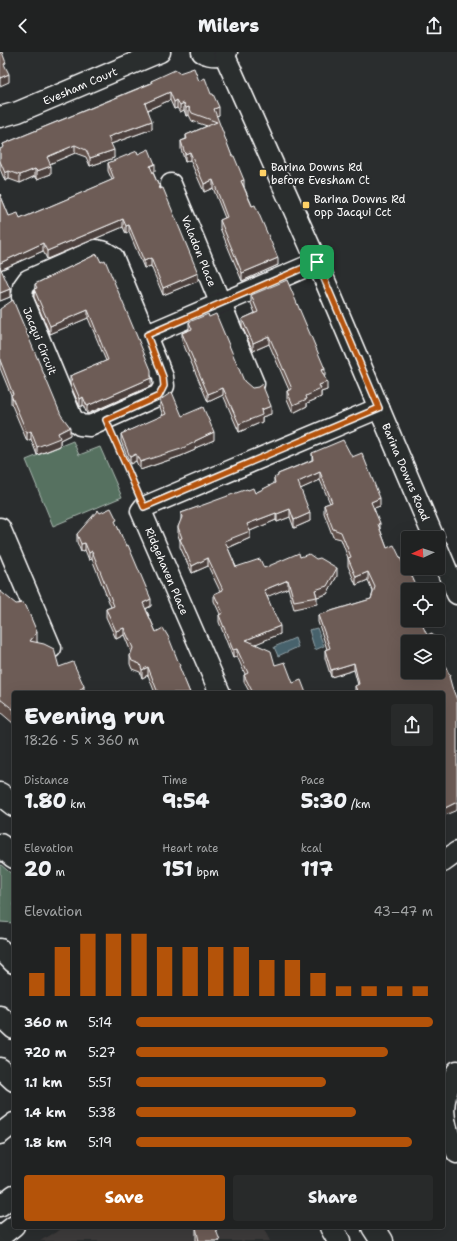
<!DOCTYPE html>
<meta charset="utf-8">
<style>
:root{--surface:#202222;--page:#282a2a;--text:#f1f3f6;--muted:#a2a4a5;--line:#3d3f40;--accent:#b45309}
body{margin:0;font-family:"Shantell Sans",sans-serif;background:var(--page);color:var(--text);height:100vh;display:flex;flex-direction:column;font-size:15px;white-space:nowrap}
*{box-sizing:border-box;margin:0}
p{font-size:13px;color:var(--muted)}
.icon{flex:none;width:22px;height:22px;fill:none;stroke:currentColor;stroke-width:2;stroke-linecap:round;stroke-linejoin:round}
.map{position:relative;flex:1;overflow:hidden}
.drawer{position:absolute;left:12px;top:639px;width:433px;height:538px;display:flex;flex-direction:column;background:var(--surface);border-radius:4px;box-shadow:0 4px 16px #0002,0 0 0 1px var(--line)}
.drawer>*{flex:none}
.needle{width:26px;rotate:266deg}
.tools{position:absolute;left:401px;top:479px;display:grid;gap:8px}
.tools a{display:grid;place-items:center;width:44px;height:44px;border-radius:4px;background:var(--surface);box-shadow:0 4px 16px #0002,0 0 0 1px var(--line);font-size:20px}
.pin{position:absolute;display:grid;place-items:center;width:34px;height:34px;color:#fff;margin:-17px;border-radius:8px;box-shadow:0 2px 6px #0006}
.round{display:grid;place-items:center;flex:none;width:42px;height:42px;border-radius:4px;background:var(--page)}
.headline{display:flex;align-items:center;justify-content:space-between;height:68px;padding:0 12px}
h1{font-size:22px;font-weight:800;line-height:30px}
.stats{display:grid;grid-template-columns:repeat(3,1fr);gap:6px;height:68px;padding:4px 12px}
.stats div{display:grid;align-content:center}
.stats b{font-size:20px;font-weight:800}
.stats small{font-size:11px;font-weight:400}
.stats p{font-size:11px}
.chart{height:112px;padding:8px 12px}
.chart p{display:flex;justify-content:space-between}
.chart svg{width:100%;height:72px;margin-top:4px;stroke:var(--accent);stroke-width:6}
.action{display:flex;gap:8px;margin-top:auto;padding:8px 12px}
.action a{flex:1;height:46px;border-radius:4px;background:var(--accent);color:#fff;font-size:16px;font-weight:800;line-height:46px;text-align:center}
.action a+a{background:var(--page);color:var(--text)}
ul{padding:0 12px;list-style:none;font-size:13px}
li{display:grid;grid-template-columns:64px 48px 1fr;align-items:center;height:30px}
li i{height:10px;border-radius:5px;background:var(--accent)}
header{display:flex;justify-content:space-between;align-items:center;height:52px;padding:0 12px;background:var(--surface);font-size:18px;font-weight:800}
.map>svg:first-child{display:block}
.built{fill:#3e3b3a}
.green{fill:#567161;stroke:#aab8b0}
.water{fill:#47626c;stroke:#91a1a7}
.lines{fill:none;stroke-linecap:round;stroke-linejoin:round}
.minor-casing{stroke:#fff;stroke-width:23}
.major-casing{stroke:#fff;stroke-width:25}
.path{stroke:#fff;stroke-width:2.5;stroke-dasharray:1 3;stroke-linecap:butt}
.minor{stroke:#2a2d2e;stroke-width:20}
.major{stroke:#2a2d2e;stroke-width:22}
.wall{fill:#5e4f4a;stroke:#fff}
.shaded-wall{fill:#4c403c;stroke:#fff}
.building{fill:#6d5c56;stroke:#fff}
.route-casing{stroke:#fff;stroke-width:8}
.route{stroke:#b45309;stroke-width:5}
.poi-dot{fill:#ffd166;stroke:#2a2d2e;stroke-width:1.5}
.labels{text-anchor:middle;stroke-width:4;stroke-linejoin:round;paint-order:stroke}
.street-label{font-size:11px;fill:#fff;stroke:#2a2d2e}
.poi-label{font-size:11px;fill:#fff;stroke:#2a2d2e;text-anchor:start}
</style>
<header><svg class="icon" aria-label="back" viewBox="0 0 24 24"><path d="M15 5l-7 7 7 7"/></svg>Milers<svg class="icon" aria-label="share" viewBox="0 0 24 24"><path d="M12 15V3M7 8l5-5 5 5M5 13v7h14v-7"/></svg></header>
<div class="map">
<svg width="457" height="1189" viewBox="0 0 457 1189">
<rect width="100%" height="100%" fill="#2a2d2e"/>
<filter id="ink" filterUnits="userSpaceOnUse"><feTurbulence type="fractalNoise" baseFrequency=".025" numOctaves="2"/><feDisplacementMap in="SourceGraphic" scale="8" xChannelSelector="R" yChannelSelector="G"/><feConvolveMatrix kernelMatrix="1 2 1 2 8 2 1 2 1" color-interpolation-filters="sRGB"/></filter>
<g filter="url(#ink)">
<!-- built -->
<polygon class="built" points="65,1175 263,1175 270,1189 40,1189"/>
<!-- green -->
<g class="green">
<polygon points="73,389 79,403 100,395 122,445 53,474 26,408"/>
<polygon points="0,812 14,824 14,871 0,870"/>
</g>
<!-- water -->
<g class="water">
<polygon points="317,576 324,594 315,598 309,578"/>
<polygon points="295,586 298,595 278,604 274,595"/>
</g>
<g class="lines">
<!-- minor casing -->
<g class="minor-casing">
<g id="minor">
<path d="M202 0C211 4 219 5 227 0"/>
<polyline points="224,2 317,210 434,486"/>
<polyline points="0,65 18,60 160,0"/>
<polyline points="171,132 254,332"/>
<polygon points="96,198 105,200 113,205 163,325 164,334 159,343 90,374 80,373 72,366 22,245 23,235 28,228"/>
<polyline points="147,283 317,210"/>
<polyline points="0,476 51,596"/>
<polyline points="438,497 457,542"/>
<polyline points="220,641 141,459 144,455 379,356"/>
<polyline points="443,810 457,800"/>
<polyline points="0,897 14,911"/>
<polyline points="0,964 14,977"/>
<polyline points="0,1016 14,1029"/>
<path d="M457 1019C438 1048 442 1072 457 1101"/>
<polyline points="0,1082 14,1071"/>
<polyline points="0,1154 14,1143"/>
<polyline points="0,1185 14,1174"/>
</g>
</g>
<!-- major casing -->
<g class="major-casing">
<g id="major">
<polyline points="0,742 14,753"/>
<polyline points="0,793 14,805"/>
<polyline points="331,1175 339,1189"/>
<polyline points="373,1175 382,1189"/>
</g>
</g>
<!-- path -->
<polyline class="path" points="112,383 138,441"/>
<!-- minor -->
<use href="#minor" class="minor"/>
<!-- major -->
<use href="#major" class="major"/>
</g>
<!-- wall -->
<g class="wall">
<polygon points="179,21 199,29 219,63 216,64 244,135 278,213 242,229 220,176 220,168 225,166 213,136 204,140 190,108 185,110 181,97 181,89 186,87 186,83 207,74 192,69 189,63 186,64 184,58 180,60 177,56 174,57 170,48 148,58 152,77 111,92 114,106 90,114 86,105 75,101 49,112 51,122 37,127 35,124 20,131 9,127 5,129 0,117 0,97 3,96 3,92 151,31 151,29"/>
<polygon points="138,102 155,119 153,120 198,229 163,243 151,214 144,216 129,180 126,182 123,175 47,207 43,199 1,218 10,245 0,249 0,142 9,164 20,167 112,128 108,119 108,111"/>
<polygon points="97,202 151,334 87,362 83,353 80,355 70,332 70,324 106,309 88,266 50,282 34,245 35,232"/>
<polygon points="251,243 325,324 324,325 327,338 321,340 321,345 307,351 307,354 293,361 287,347 287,339 289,338 269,292 253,299 242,274 242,267 255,261 251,251"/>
<polygon points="0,257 70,383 60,388 60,394 37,403 31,387 27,389 11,351 11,343 0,316"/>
<polygon points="189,270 244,329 271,362 262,365 262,370 239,380 223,343 208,350 182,289 182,281 189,278"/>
<polygon points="160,348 214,388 195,396 195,398 181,404 140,418 136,409 130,412 121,389 121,382 163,364 160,355"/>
<polygon points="312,401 352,405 380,454 374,456 380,477 387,496 408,538 443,641 355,641 355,634 358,633 354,618 331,625 325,606 325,598 327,597 318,570 318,563 371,547 373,540 368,528 356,533 348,514 348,506 341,487 333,485 324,461 324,453 330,451 320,428 300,437 310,469 294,476 290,465 277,470 276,468 250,479 250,486 228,496 236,515 264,516 300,505 337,524 327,542 317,545 317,552 294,557 288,536 267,544 280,582 255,592 293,631 306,641 250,641 244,630 244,623 245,622 237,604 233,606 219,570 219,563 220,562 214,549 214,542 220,539 208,514 192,521 180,495 180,489 178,483 178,475 181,469 181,461 248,438 255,441 274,432 274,426 278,425 278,422 312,408"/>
<polygon points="100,461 117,474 151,554 146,557 156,580 180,618 190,641 155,641 148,623 142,626 140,620 132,617 130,612 130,604 131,600 124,583 116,587 106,565 106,557 111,555 92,507 89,508 85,498 81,500 77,490 77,482"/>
<polygon points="0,539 37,590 59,615 84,641 14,641 14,672 0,660"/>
<polygon points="196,1175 220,1189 196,1189"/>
</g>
<!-- shaded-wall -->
<g class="shaded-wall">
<polygon points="9,22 9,30 0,34 0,26"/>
<polygon points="170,40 170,48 145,59 145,51"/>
<polygon points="177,48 177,56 174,57 174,50"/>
<polygon points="184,51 184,58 180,60 180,53"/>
<polygon points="189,55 189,63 186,64 186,56"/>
<polygon points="219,55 219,63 214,65 214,57"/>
<polygon points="152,69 152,77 108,93 108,85"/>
<polygon points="75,93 75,101 47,113 47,105"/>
<polygon points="114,98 114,106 90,114 90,106"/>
<polygon points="190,100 190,108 185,110 185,102"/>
<polygon points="155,112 155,119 150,122 150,114"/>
<polygon points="51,114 51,122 37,127 37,119"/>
<polygon points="35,117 35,124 20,131 20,123"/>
<polygon points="9,119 9,127 5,129 5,121"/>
<polygon points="213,128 213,136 204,140 204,132"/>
<polygon points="244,128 244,135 241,129"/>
<polygon points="123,167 123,175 47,207 47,199"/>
<polygon points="129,173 129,180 126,182 126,174"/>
<polygon points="43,191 43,199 0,218 0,211"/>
<polygon points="151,206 151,214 144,216 144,209"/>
<polygon points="278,206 278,213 242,229 242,221"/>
<polygon points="198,221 198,229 163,243 163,236"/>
<polygon points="10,237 10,245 0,249 0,241"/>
<polygon points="88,258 88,266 50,282 50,274"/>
<polygon points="269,284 269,292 253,299 253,291"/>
<polygon points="325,317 325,324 321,326 321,318"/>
<polygon points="151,326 151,334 87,362 87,354"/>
<polygon points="327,330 327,338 321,340 321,345 307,351 307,354 293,361 293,353 306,344 319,333"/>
<polygon points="223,336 223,343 208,350 208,342"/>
<polygon points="83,345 83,353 80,355 80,347"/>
<polygon points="271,354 271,362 262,365 262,370 239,380 239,372 261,358"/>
<polygon points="70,375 70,383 60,388 60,394 37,403 37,395 58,381"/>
<polygon points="31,379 31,387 27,389 27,381"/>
<polygon points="214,380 214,388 195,396 195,398 181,404 140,418 140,410 195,389"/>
<polygon points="136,402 136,409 130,412 130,405"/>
<polygon points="320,420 320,428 298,438 298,430"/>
<polygon points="380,446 380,454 371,457 371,450"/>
<polygon points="290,457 290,465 277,470 277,462"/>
<polygon points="276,461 276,468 250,479 250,486 225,497 225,489 247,472"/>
<polygon points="310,461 310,469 294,476 294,468"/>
<polygon points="380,471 380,478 378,472"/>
<polygon points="85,491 85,498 81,500 81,492"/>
<polygon points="92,499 92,507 89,508 89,501"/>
<polygon points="208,506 208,514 192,521 192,514"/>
<polygon points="337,516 337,524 327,542 317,545 315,538"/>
<polygon points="368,520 368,528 356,533 356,525"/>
<polygon points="288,528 288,536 264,546 264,538"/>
<polygon points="151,547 151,554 143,558 143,551"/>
<polygon points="280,574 280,582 246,596 246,588"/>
<polygon points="124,576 124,583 116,587 116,579"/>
<polygon points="37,580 37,593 30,589"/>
<polygon points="237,597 237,604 233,606 233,598"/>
<polygon points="354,611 354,618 331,625 331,618"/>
<polygon points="148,615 148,623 142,626 142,618"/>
<polygon points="84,634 84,641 78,641"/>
<polygon points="457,750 457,758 443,764 443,757"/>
</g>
<!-- building -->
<g class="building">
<polygon points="0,0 2,0 6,11 4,12 9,22 0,26"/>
<polygon points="194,16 199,29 205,26 211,42 213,42 219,55 214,57 232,104 234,104 244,128 241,129 252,154 255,153 278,206 242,221 220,168 227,165 213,128 204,132 190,100 185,102 181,89 187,87 186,83 217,70 192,61 189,55 186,56 184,51 180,53 177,48 174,50 170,40 145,51 152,69 108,85 114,98 90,106 86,98 75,93 47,105 51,114 37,119 35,117 20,123 9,119 5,121 0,109 0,97 4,95 3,92 152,31 151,29 175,18 179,21"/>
<polygon points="149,97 155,112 150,114 160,137 163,136 198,221 163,236 151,206 144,209 129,173 126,174 123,167 47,199 43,191 0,211 0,142 9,164 18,161 20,167 114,127 108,111 137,99 138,102"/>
<polygon points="97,202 101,210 105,208 151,318 151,326 87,354 83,345 80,347 70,324 108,308 88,258 50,274 34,237 37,236 35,232"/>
<polygon points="0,215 10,237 0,241"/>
<polygon points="287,228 325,317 321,318 327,330 319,333 321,337 306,344 307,347 293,353 287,339 292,337 269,284 253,291 242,267 258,260 251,243"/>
<polygon points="13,248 61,363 70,375 58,381 60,386 37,395 31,379 27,381 11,343 13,342 0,308 0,257"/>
<polygon points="208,262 209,265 216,262 244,329 252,336 258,335 262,332 271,354 261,358 262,363 239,372 223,336 208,342 182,281 192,277 189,270"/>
<polygon points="172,340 182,364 203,355 214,380 195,389 195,390 181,397 140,410 136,402 130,405 121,382 166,362 160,348"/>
<polygon points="343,388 352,405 362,401 380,446 371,450 380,471 378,472 387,496 394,493 405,516 408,515 418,538 408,538 408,568 420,568 427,583 432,581 436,590 408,590 408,620 438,620 438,598 450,624 449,624 452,635 457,648 457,750 443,757 443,641 358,641 355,634 359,632 354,611 331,618 325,598 330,596 318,563 371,547 375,535 368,520 356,525 348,506 351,505 341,480 333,477 324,453 332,450 320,420 298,430 310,461 294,468 290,457 277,462 276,461 247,472 250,479 225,489 236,515 260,507 264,516 299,501 300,505 309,502 316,507 320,506 337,516 327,534 315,538 317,545 294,549 288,528 264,538 280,574 246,588 271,599 275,613 285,610 293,631 301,628 306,641 253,641 244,623 248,621 237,597 233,598 219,563 223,561 214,542 223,538 208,506 192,514 180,487 182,486 178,475 182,465 181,461 247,437 248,438 253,436 255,441 275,431 274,426 278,424 278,422 313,408 312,401"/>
<polygon points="111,456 117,468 115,469 126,494 128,493 151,547 143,551 156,580 163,576 169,586 180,614 179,614 190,641 158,641 148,615 142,618 140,612 132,609 130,604 133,596 124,576 116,579 106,557 114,554 92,499 89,501 85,491 81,492 77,482 98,458 100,461"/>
<polygon points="0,539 16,552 23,551 26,554 37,580 30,589 44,592 54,597 59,615 73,610 84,634 78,641 14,641 14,658 0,647"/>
<polygon points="196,1175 215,1175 220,1189 199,1189"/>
</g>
</g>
<g class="lines" filter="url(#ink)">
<!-- route casing -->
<g class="route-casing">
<polygon id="route" points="317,210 379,356 144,455 106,368 159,344 164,334 163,325 147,283"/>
</g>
<!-- route -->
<use href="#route" class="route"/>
</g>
<!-- markers -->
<g class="poi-dot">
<rect x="259" y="117" width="8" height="8" rx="2"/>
<rect x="302" y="149" width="8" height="8" rx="2"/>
</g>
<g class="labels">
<!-- street labels -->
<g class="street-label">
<text transform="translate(80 34) rotate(-23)" y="4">Evesham Court</text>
<text transform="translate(199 199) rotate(68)" y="4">Valadon Place</text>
<text transform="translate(40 289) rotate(68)" y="4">Jacqui Circuit</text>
<text transform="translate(406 420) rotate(67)" y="4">Barina Downs Road</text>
<text transform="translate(167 519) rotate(67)" y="4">Ridgehaven Place</text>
</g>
<!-- poi labels -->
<g class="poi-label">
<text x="271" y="119">Barina Downs Rd<tspan x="271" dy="13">before Evesham Ct</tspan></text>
<text x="314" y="151">Barina Downs Rd<tspan x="314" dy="13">opp Jacqui Cct</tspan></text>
</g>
</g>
</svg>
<div class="tools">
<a><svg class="needle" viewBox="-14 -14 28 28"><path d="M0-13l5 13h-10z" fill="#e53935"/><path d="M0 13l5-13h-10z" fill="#a2a4a5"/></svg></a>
<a><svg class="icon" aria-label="locate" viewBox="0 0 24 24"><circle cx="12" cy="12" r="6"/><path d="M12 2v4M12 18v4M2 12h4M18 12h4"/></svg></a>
<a><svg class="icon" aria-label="layers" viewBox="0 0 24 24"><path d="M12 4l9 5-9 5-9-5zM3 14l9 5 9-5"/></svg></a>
</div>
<div class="pin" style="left:317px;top:210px;background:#1e9e55"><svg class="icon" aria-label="arrive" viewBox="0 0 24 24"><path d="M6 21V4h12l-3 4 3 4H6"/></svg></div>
<section class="drawer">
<div class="headline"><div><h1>Evening run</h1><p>18:26 · 5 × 360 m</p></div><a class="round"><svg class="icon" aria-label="share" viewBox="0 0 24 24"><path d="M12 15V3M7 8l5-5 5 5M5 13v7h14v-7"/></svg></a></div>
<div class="stats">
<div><p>Distance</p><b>1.80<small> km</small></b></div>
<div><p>Time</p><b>9:54</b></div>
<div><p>Pace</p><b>5:30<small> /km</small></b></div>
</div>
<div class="stats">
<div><p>Elevation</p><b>20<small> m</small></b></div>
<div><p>Heart rate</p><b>151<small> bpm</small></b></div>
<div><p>kcal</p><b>117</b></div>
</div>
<div class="chart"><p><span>Elevation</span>43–47 m</p>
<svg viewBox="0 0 160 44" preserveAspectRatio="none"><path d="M5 44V30M15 44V14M25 44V6M35 44V6M45 44V6M55 44V14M65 44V14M75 44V14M85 44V14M95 44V22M105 44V22M115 44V30M125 44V38M135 44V38M145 44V38M155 44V38"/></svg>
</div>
<ul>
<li><b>360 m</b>5:14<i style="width:100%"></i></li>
<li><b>720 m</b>5:27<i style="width:85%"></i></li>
<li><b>1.1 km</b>5:51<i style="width:64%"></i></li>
<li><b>1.4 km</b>5:38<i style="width:74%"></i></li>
<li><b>1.8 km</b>5:19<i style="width:93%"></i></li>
</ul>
<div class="action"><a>Save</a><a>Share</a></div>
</section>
</div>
